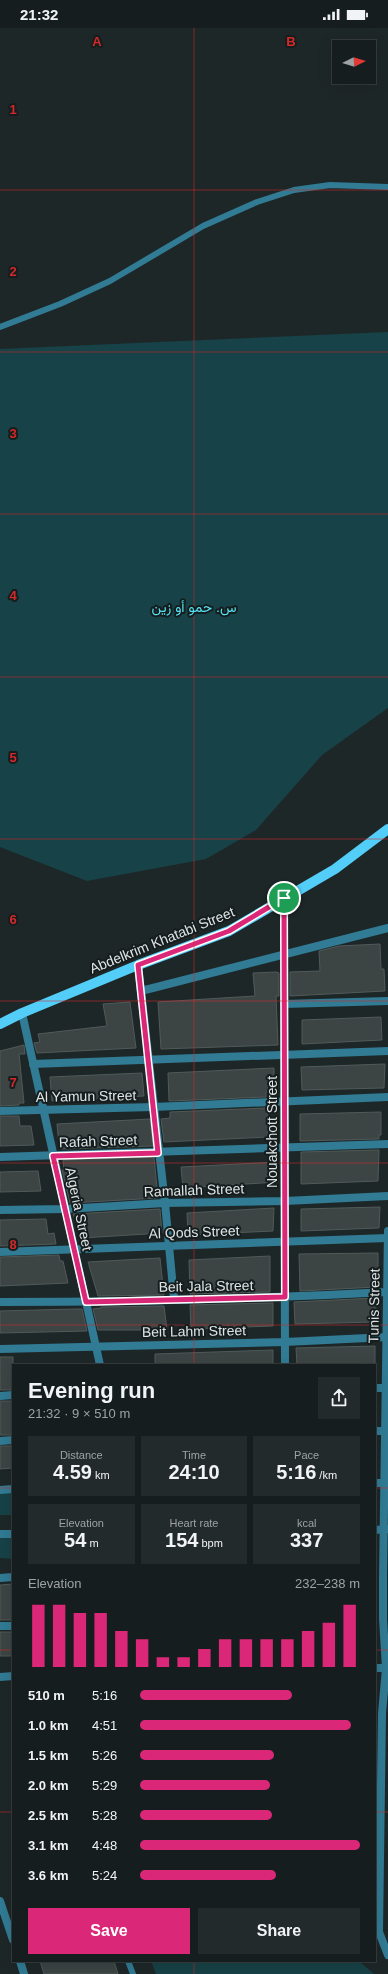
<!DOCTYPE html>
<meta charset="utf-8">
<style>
:root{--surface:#161d1e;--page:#232a2b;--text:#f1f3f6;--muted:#9ea2a4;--line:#353b3c;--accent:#db2777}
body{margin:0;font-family:Helvetica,Vazirmatn,sans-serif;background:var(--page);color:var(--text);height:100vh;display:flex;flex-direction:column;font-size:15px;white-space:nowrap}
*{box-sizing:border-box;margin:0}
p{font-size:13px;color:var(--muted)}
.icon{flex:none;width:22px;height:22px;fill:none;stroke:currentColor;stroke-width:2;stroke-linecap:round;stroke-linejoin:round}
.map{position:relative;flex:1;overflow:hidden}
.details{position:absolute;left:12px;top:1336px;width:364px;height:598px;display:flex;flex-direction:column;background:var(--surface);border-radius:0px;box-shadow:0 4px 16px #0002,0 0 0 1px var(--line)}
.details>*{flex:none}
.needle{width:26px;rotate:85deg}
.controls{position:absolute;left:332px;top:12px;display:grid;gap:8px}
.controls a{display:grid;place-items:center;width:44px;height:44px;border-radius:0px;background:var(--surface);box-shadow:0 4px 16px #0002,0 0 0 1px var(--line);font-size:20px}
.pin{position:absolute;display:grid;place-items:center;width:34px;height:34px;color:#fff;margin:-17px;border:2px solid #fff;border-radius:50%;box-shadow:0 1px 4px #0007}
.round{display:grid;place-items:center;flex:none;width:42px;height:42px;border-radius:0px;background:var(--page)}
.headline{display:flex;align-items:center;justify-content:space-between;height:68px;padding:0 16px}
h1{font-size:22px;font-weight:700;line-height:30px}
.metrics{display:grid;grid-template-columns:repeat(3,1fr);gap:6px;height:68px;padding:4px 16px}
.metrics div{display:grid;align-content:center;border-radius:0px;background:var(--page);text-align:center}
.metrics b{font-size:20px;font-weight:700}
.metrics small{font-size:11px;font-weight:400}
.metrics p{font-size:11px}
.chart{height:112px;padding:8px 16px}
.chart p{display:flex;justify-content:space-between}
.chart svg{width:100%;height:72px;margin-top:4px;stroke:var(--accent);stroke-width:6}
.action{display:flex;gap:8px;margin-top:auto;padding:8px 16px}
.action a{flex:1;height:46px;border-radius:0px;background:var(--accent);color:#fff;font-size:16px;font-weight:700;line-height:46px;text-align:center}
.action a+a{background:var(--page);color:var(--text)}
ul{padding:0 16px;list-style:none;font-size:13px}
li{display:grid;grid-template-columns:64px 48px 1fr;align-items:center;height:30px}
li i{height:10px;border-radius:5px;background:var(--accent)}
.status{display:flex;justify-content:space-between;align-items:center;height:28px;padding:0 20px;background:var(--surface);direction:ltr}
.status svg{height:11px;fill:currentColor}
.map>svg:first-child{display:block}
.green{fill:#174247}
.building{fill:#3c4544;stroke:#505a59}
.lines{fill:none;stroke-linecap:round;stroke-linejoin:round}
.lane{stroke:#317b94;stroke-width:6}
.street{stroke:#317b94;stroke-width:8}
.primary{stroke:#52cef8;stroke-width:10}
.route-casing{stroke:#fff;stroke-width:8}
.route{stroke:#db2777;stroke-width:5}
.grid{fill:none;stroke:#d62828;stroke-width:1;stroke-opacity:0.55}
.labels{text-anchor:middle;stroke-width:4;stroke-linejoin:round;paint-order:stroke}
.park-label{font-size:14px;fill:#55e2f2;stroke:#151d1e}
.street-label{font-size:14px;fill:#dee4e4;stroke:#151d1e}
.grid-label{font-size:13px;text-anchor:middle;font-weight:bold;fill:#d62828;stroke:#151d1e;stroke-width:4;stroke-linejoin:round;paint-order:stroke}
</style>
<div class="status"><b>21:32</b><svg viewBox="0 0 49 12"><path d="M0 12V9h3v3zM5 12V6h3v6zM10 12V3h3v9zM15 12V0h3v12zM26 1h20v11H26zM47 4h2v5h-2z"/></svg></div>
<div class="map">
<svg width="388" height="1946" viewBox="0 0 388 1946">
<rect width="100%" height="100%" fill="#1e2728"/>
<!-- green -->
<g class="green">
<polygon points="388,304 388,680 322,727 256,802 206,831 87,853 0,819 0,321"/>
<rect x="0" y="1464" width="13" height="23"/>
<polygon points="0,1507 13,1508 13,1531 0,1530"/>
<polygon points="151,1933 359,1933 374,1946 156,1946"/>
</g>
<!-- building -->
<g class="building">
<polygon points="380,916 381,941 384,941 385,963 290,968 290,944 320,943 319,923 339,918"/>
<polygon points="276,944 279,945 279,968 276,968 278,1017 161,1021 158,974 255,968 253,945"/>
<polygon points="130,974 136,1020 37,1025 34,1015 40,1014 38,1006 107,998 103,976"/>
<polygon points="381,989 382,1012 302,1016 302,992"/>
<polygon points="24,1017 25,1026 19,1026 24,1075 19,1075 19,1077 0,1078 0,1023"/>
<polygon points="385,1036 384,1060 302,1062 301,1039"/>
<polygon points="274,1040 274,1063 266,1064 266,1069 169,1073 168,1045"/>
<polygon points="142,1045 144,1068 52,1073 50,1049"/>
<polygon points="267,1080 268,1109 164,1114 161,1091 170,1090 170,1084"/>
<polygon points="381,1084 381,1107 379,1107 379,1111 300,1113 300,1086"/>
<polygon points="0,1088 19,1088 20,1098 31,1098 34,1117 0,1118"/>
<polygon points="150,1091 153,1118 61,1121 59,1118 57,1096"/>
<polygon points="379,1122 378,1153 301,1156 301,1124"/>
<polygon points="154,1129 158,1170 70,1175 62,1142 64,1142 63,1132"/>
<polygon points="277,1134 278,1154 183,1160 181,1139"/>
<polygon points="38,1143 41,1163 0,1164 0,1144"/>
<polygon points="380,1179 379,1200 301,1203 301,1181"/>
<polygon points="274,1180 273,1203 188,1207 187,1185"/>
<polygon points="160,1181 162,1205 82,1210 73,1186"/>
<polygon points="46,1191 48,1206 54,1205 56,1216 0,1218 0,1192"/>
<polygon points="378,1225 378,1248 376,1249 376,1259 300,1263 299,1226"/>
<polygon points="59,1227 60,1233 63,1233 68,1255 0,1258 0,1229"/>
<polygon points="270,1228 270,1264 190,1266 189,1232"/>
<polygon points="160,1230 164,1267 98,1268 88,1234"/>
<polygon points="376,1270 376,1294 295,1296 294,1274"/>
<polygon points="273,1275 273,1298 191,1301 190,1277"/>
<polygon points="164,1278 167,1302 98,1302 93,1281 101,1280 101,1279"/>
<polygon points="75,1281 82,1281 87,1303 0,1305 0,1283"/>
<polygon points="375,1318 375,1337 297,1337 296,1320"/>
<polygon points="273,1322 273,1337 155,1337 155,1326"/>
<rect x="0" y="1329" width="13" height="33"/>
<rect x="0" y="1373" width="13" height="34"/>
<polygon points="0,1418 13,1418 13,1440 0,1441"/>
<polygon points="13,1556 13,1592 0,1592 0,1557"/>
<rect x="0" y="1604" width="13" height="24"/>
<polygon points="40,1933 114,1933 118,1946 44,1946"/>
</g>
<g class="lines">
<!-- lane -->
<g class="lane">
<polyline points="0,299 60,276 110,253 203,198 257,174 294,162 330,157 388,159"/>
<polyline points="128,1933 133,1946"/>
</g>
<!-- street -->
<g class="street">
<polyline points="284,870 285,1337"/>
<polyline points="138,937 165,1175 174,1271"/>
<polyline points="141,963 388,900"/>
<polyline points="284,976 388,973"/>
<polyline points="22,985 100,1337"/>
<polyline points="33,1036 388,1023"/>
<polyline points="0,1083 153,1079 388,1069"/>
<polyline points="0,1129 388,1116"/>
<polyline points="0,1182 65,1181 165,1175 285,1173 388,1168"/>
<polyline points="388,1203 383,1548 383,1591 386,1640 382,1685 379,1904 388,1927"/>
<polyline points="0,1224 388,1210"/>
<path d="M0 1274C129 1274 259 1271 388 1264"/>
<polyline points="0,1321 285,1314 388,1309"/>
<polyline points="375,1360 388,1360"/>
<polyline points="0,1368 13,1367"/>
<polyline points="375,1403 388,1403"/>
<polyline points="0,1413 13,1412"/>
<polyline points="375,1455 388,1455"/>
<polyline points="0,1462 13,1461"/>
<polyline points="375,1502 388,1501"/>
<polyline points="0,1506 13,1506"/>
<polyline points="0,1550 13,1549"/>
<polyline points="0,1598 13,1598"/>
<polyline points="375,1640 388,1640"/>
<polyline points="0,1649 13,1648"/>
<polyline points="0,1873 13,1912"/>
<polyline points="20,1933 24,1946"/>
</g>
<!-- primary -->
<polyline class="primary" points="0,996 22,985 138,937 229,903 335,841 388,801"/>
</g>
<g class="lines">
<!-- route casing -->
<g class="route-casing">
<polygon id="route" points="284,870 285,1269 86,1274 53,1128 158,1125 138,937 229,903"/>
</g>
<!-- route -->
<use href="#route" class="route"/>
</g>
<!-- grid -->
<path class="grid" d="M194 0V1337M0 162H388M0 324H388M0 486H388M0 649H388M0 811H388M0 973H388M0 1135H388M0 1297H388M0 1460H13M375 1460H388M0 1622H13M375 1622H388M0 1784H13M375 1784H388M194 1933V1946"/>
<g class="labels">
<!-- park labels -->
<g class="park-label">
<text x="194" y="584">س. حمو أو زين</text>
</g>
<!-- street labels -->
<g class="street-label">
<text transform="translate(162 912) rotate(-22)" y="5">Abdelkrim Khatabi Street</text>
<text transform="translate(86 1068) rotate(-1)" y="5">Al Yamun Street</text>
<text transform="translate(272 1104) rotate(-90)" y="5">Nouakchott Street</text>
<text transform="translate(98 1113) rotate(-2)" y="5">Rafah Street</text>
<text transform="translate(194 1162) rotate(-2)" y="5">Ramallah Street</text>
<text transform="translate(79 1181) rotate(78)" y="5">Algeria Street</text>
<text transform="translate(194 1204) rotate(-2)" y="5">Al Qods Street</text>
<text transform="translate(206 1258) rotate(-1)" y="5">Beit Jala Street</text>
<text transform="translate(374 1278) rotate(-89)" y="5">Tunis Street</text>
<text transform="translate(194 1303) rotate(-1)" y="5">Beit Lahm Street</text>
</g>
</g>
<g class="grid-label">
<text x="97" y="18">A</text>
<text x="291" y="18">B</text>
<text x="13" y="86">1</text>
<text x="13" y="248">2</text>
<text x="13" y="410">3</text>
<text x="13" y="572">4</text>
<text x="13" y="734">5</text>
<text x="13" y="896">6</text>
<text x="13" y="1059">7</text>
<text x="13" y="1221">8</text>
</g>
</svg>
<div class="controls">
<a><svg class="needle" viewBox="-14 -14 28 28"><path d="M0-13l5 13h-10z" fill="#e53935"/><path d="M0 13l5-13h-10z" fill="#9ea2a4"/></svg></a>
</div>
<div class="pin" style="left:284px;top:870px;background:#1e9e55"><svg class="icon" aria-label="arrive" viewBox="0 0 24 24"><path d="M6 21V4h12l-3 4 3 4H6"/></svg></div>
<section class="details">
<div class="headline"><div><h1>Evening run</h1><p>21:32 · 9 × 510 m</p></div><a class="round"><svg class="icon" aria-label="share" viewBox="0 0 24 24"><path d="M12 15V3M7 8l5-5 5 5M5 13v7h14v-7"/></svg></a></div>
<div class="metrics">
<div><p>Distance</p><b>4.59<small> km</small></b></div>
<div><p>Time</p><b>24:10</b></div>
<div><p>Pace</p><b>5:16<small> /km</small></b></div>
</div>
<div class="metrics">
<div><p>Elevation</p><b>54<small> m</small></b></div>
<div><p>Heart rate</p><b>154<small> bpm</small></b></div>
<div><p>kcal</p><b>337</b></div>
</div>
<div class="chart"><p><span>Elevation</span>232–238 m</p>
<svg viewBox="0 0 160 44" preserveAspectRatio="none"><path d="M5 44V6M15 44V6M25 44V11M35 44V11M45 44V22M55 44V27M65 44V38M75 44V38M85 44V33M95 44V27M105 44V27M115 44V27M125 44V27M135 44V22M145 44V17M155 44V6"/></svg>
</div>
<ul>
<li><b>510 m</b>5:16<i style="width:69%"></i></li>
<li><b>1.0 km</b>4:51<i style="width:96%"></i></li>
<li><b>1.5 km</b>5:26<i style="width:61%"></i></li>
<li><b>2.0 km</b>5:29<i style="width:59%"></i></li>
<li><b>2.5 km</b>5:28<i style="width:60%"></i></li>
<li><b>3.1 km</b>4:48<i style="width:100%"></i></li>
<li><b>3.6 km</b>5:24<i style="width:62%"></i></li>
</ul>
<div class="action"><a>Save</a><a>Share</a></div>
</section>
</div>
